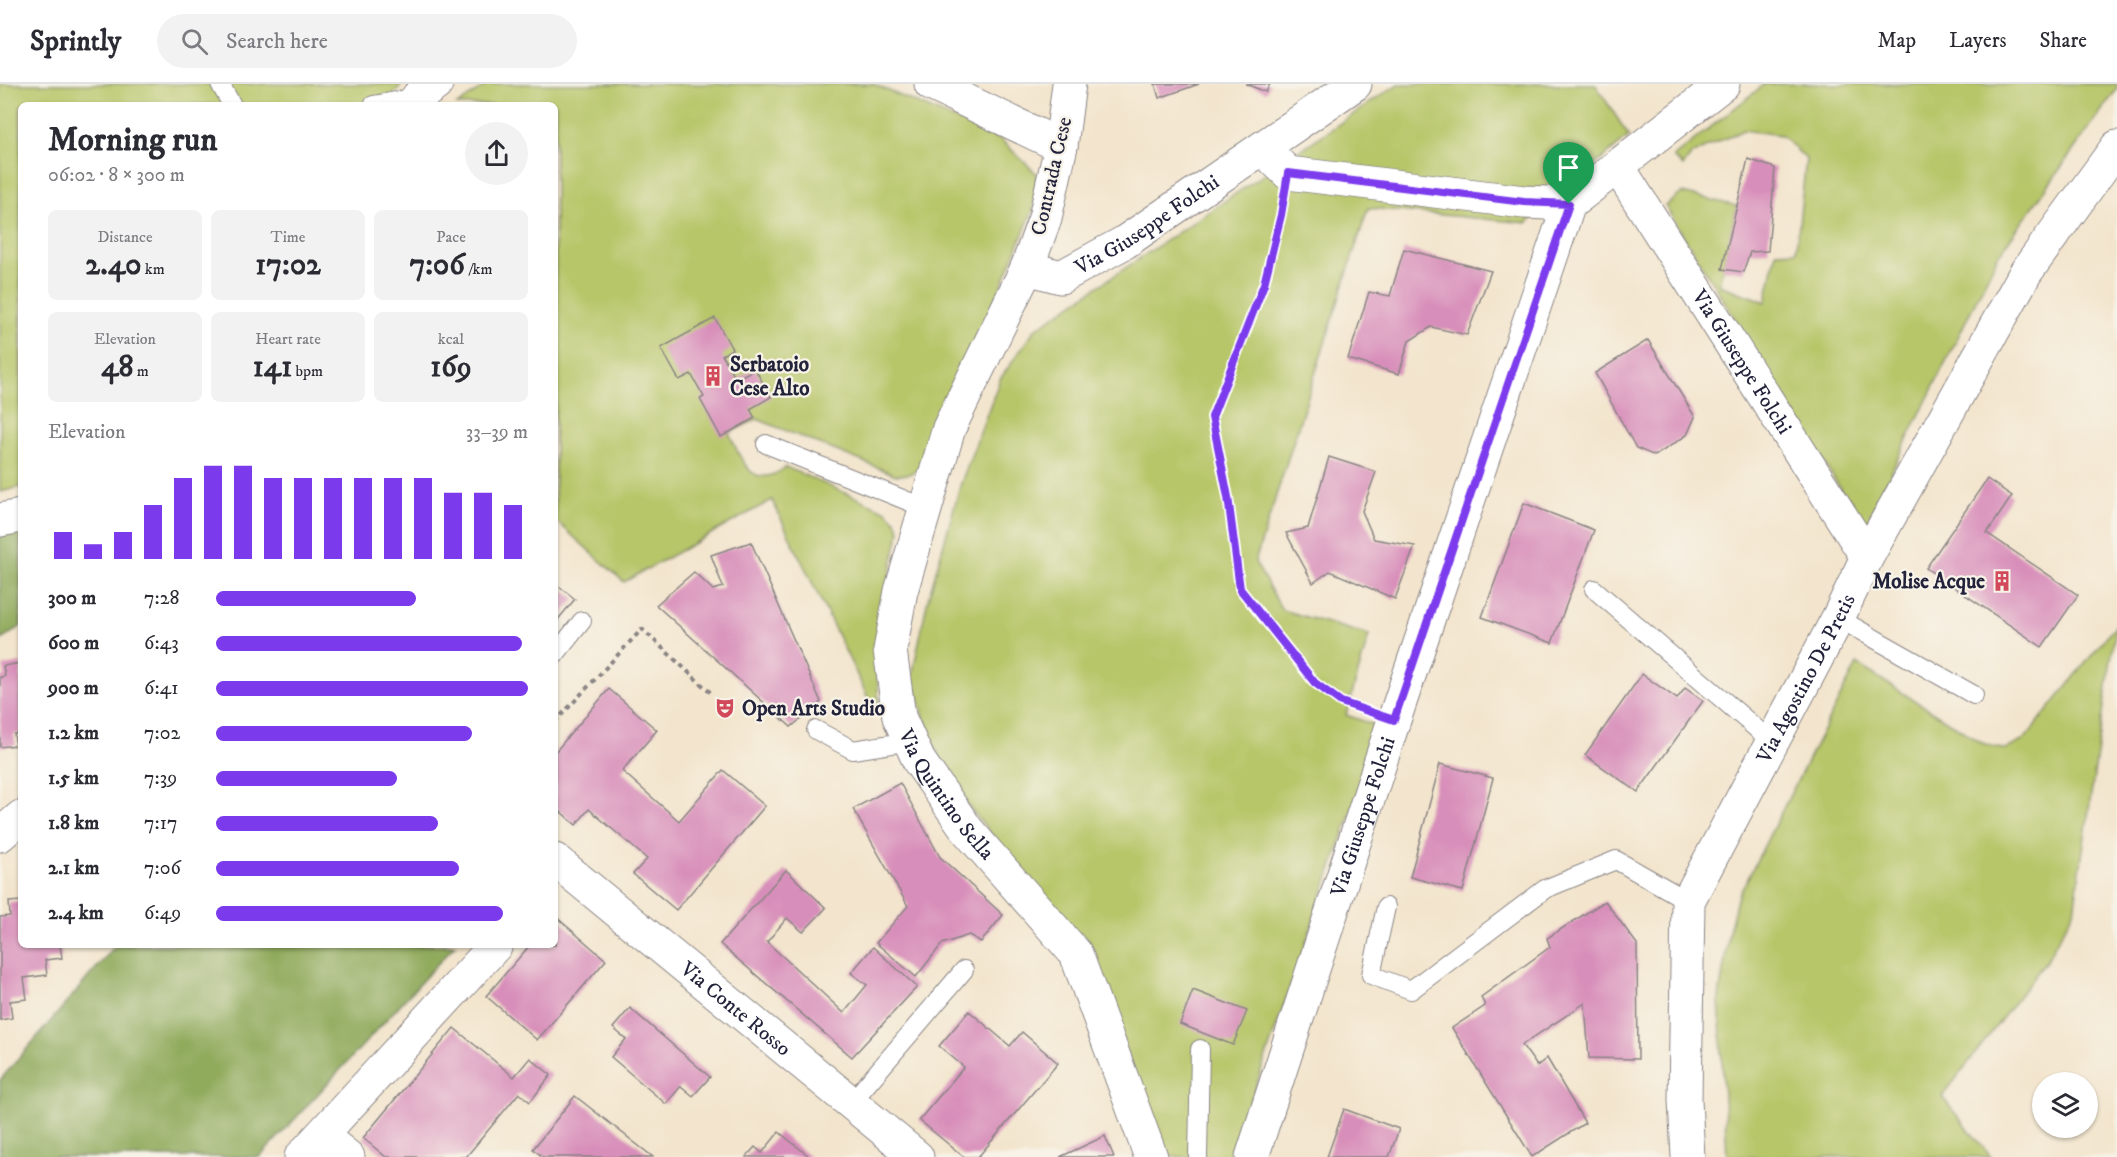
<!DOCTYPE html>
<meta charset="utf-8">
<style>
:root{--surface:#fff;--page:#f2f2f3;--text:#2b2b33;--muted:#7c7c81;--line:#e1e1e2;--accent:#7c3aed}
body{margin:0;font-family:"IM FELL DW Pica",serif;background:var(--page);color:var(--text);height:100vh;display:flex;flex-direction:column;font-size:22px;white-space:nowrap}
*{box-sizing:border-box;margin:0}
p{font-size:20px;color:var(--muted)}
.icon{flex:none;width:33px;height:33px;fill:none;stroke:currentColor;stroke-width:2;stroke-linecap:round;stroke-linejoin:round}
.map{position:relative;flex:1;overflow:hidden}
.drawer{position:absolute;left:18px;top:18px;width:540px;height:846px;display:flex;flex-direction:column;background:var(--surface);border-radius:9px;box-shadow:0 2px 4px #0004}
.drawer>*{flex:none}
.controls{position:absolute;left:2032px;top:988px;display:grid;gap:12px}
.controls a{display:grid;place-items:center;width:66px;height:66px;border-radius:50%;background:var(--surface);box-shadow:0 2px 4px #0004;font-size:30px}
.pin{position:absolute;display:grid;place-items:center;width:51px;height:51px;color:#fff;margin:-62px -26px;border-radius:50% 50% 50% 0;rotate:-45deg;box-shadow:0 0 6px #0007}
.pin .icon{rotate:45deg}
.round{display:grid;place-items:center;flex:none;width:63px;height:63px;border-radius:32px;background:var(--page)}
.summary{display:flex;align-items:center;justify-content:space-between;height:102px;padding:0 30px}
h1{font-size:33px;font-weight:800;line-height:45px}
.metrics{display:grid;grid-template-columns:repeat(3,1fr);gap:9px;height:102px;padding:6px 30px}
.metrics div{display:grid;align-content:center;border-radius:9px;background:var(--page);text-align:center}
.metrics b{font-size:30px;font-weight:800}
.metrics small{font-size:16px;font-weight:400}
.metrics p{font-size:16px}
.chart{height:168px;padding:12px 30px}
.chart p{display:flex;justify-content:space-between}
.chart svg{width:100%;height:108px;margin-top:6px;stroke:var(--accent);stroke-width:6}
ul{padding:0 30px;list-style:none;font-size:20px}
li{display:grid;grid-template-columns:96px 72px 1fr;align-items:center;height:45px}
li i{height:15px;border-radius:8px;background:var(--accent)}
header{display:flex;align-items:center;gap:36px;box-sizing:border-box;height:84px;padding:0 30px;background:var(--surface);border-bottom:2px solid var(--line)}
header strong{font-size:28px}
nav{display:flex;gap:33px;margin-inline-start:auto;font-size:21px}
.search{width:420px;height:54px;background:var(--page);display:flex;align-items:center;gap:15px;box-sizing:border-box;padding:0 21px;border-radius:33px;color:var(--muted);font-size:22px}
.map>svg:first-child{display:block}
.green{fill:#b7c669;stroke:#6c7452;stroke-width:1.5}
.forest{fill:#91ab5d;stroke:#5a664c;stroke-width:1.5}
.building{fill:#d88eba}
.lines{fill:none;stroke-linecap:round;stroke-linejoin:round}
.lane-casing{stroke:#8a8484;stroke-width:20}
.street-casing{stroke:#8a8484;stroke-width:35}
.secondary-casing{stroke:#8a8484;stroke-width:35}
.path{stroke:#8a8484;stroke-width:4;stroke-dasharray:4.5 4.5;stroke-linecap:butt}
.lane{stroke:#fff;stroke-width:18}
.street{stroke:#fff;stroke-width:33}
.secondary{stroke:#fff;stroke-width:33}
.route-casing{stroke:#fff;stroke-width:12}
.route{stroke:#7c3aed;stroke-width:8}
.labels{text-anchor:middle;stroke-width:4.5;stroke-linejoin:round;paint-order:stroke}
.street-label{font-size:21px;fill:#22223b;stroke:#f7f3e8}
.poi-label{font-size:21px;font-weight:bold;fill:#22223b;stroke:#f7f3e8;text-anchor:start}
</style>
<header>
<strong>Sprintly</strong>
<div class="search"><svg class="icon" aria-label="search" viewBox="0 0 24 24"><circle cx="10" cy="10" r="6"/><path d="M15 15l6 6"/></svg>Search here</div>
<nav><a>Map</a><a>Layers</a><a>Share</a></nav>
</header>
<div class="map">
<svg width="2117" height="1073" viewBox="0 0 2117 1073">
<rect width="100%" height="100%" fill="#f7f3e8"/>
<filter id="ink" filterUnits="userSpaceOnUse"><feTurbulence type="fractalNoise" baseFrequency=".0167" numOctaves="2"/><feDisplacementMap in="SourceGraphic" scale="12" xChannelSelector="R" yChannelSelector="G"/><feConvolveMatrix kernelMatrix="1 2 1 2 8 2 1 2 1" color-interpolation-filters="sRGB"/></filter>
<filter id="wash" filterUnits="userSpaceOnUse"><feTurbulence type="fractalNoise" baseFrequency=".008" numOctaves="4" result="noise"/><feDisplacementMap in="SourceGraphic" scale="24" xChannelSelector="R" yChannelSelector="G"/><feGaussianBlur stdDeviation="1.35" result="paint"/><feColorMatrix in="noise" values="0 0 0 0 0 0 0 0 0 0 0 0 0 0 0 0 0 1.4 0 .05"/><feComposite in="paint" operator="in"/></filter>
<g filter="url(#wash)">
<rect width="100%" height="100%" fill="#f3e5cd"/>
<!-- green -->
<g class="green">
<polygon points="0,0 402,0 384,21 21,21 21,403 0,408"/>
<path d="M488 0H873L1000 55 1037 90 1033 126 928 378C917 388 910 391 896 391L757 335 729 349C742 376 751 409 786 383L887 427 896 437 900 446C887 502 873 560 879 618L873 624 772 416 624 498 555 436V21H457Z"/>
<polygon points="1398,0 1595,0 1629,52 1527,139 1368,124 1255,478 1282,526 1369,551 1346,631 1381,643 1231,1073 1165,1073 1089,868 955,706 929,650 912,592 927,519 961,399 1000,295 1035,245"/>
<polygon points="1765,0 2117,0 2117,5 1998,172 1864,443 1665,122 1682,109 1737,122 1719,201 1766,218 1776,168 1796,167 1806,75 1781,51 1743,46 1692,70 1683,82 1673,73"/>
<polygon points="2116,541 2074,827 2046,877 1942,1013 1991,1073 1727,1073 1719,914 1729,848 1737,815 1857,580 1982,659 2005,666 2024,656"/>
</g>
<!-- forest -->
<g class="forest">
<polygon points="21,447 21,542 0,557 0,452"/>
<polygon points="116,861 455,861 260,1073 0,1073 0,996"/>
</g>
<g id="blocks">
<!-- building -->
<g class="building">
<polygon points="1155,0 1199,0 1159,14"/>
<polygon points="1246,0 1270,0 1266,8"/>
<polygon points="1748,75 1775,84 1768,167 1750,168 1743,188 1722,185"/>
<polygon points="1404,165 1491,187 1467,251 1431,243 1409,257 1399,290 1348,275 1369,208 1390,212"/>
<polygon points="715,234 732,265 722,271 736,295 755,285 771,313 750,325 755,334 721,353 700,315 704,313 691,290 679,296 661,264"/>
<polygon points="1648,256 1695,333 1687,351 1655,372 1636,364 1595,289"/>
<polygon points="1329,373 1376,388 1362,427 1374,455 1415,462 1395,515 1330,487 1313,499 1286,449 1308,444"/>
<polygon points="1987,395 2012,412 1987,449 2078,511 2042,563 1926,484"/>
<polygon points="1524,419 1594,446 1552,559 1482,533"/>
<polygon points="751,458 821,618 791,643 656,521 694,488 713,506 723,503 711,471"/>
<polygon points="555,499 575,515 555,539"/>
<polygon points="21,579 21,649 14,650 16,661 0,663 0,593 5,592 3,582"/>
<polygon points="1642,590 1677,615 1685,604 1703,617 1638,708 1585,671"/>
<polygon points="609,605 657,646 622,687 679,737 723,686 765,722 676,826 633,790 647,775 589,725 576,741 555,723 555,668"/>
<polygon points="1440,680 1493,694 1463,807 1410,793"/>
<polygon points="900,699 940,773 1003,831 981,858 969,851 942,860 916,893 876,859 908,822 853,725"/>
<polygon points="786,786 826,824 803,848 787,834 767,858 844,929 867,901 851,889 873,863 917,903 852,973 720,860"/>
<polygon points="21,817 21,861 60,861 62,874 45,876 47,891 24,894 27,915 10,917 12,934 0,936 0,833 10,832 9,818"/>
<polygon points="1605,817 1637,860 1638,975 1589,974 1585,919 1522,961 1537,982 1547,974 1585,1039 1532,1073 1452,944 1485,922 1481,913 1550,863 1547,854"/>
<polygon points="555,832 606,876 537,956 486,912 530,861 555,861"/>
<polygon points="1193,906 1247,927 1233,961 1180,940"/>
<polygon points="630,924 710,993 693,1012 681,1002 666,1020 611,973 626,955 613,944"/>
<polygon points="969,927 1010,962 1022,948 1058,979 978,1073 964,1073 919,1036 964,983 939,962"/>
<polygon points="454,944 514,993 530,974 551,991 530,1018 519,1009 466,1073 386,1073 363,1054"/>
<polygon points="575,1012 653,1073 543,1073 533,1065"/>
<polygon points="1344,1025 1399,1045 1389,1073 1327,1073"/>
<polygon points="779,1048 810,1073 746,1073 755,1063 762,1069"/>
<polygon points="1105,1052 1114,1073 1060,1073"/>
</g>
</g>
</g>
<g filter="url(#ink)">
<use href="#blocks" fill-opacity="0" stroke="#8a8484" stroke-width="1.5"/>
<g class="lines">
<!-- lane casing -->
<g class="lane-casing">
<g id="lane">
<polyline points="220,0 232,21"/>
<polyline points="373,21 418,13"/>
<polyline points="766,360 925,424"/>
<polyline points="1594,505 1772,658"/>
<polyline points="1838,534 1974,611"/>
<polyline points="555,571 582,537"/>
<polyline points="816,646 853,666 911,657"/>
<polyline points="1386,823 1371,891 1411,906 1545,805 1616,776 1688,817"/>
<polyline points="851,1019 964,886"/>
<polyline points="1198,1073 1200,965"/>
</g>
</g>
<!-- street casing -->
<g class="street-casing">
<g id="street">
<polyline points="931,0 1061,62"/>
<path id="s1" d="M1069 0 1061 62 1045 134 1027 184 949 344 901 507 890 566 899 633 919 677 968 747 1076 870 1151 1073"/>
<polyline points="412,21 418,13 436,0"/>
<polyline points="1262,64 1288,89 1524,118 1569,120"/>
<path id="s2" d="M1618 83 1867 473"/>
<path id="s3" d="M1027 184 1061 193 1125 158 1355 0"/>
<polyline points="0,751 21,733"/>
<polyline points="322,1052 348,1073"/>
<polyline points="301,1073 496,861"/>
<path id="s4" d="M1252 1073 1394 636 1569 120 1723 0"/>
<path id="s5" d="M1688 1073 1685 1016 1688 817 1838 534 1867 473 2026 188 2117 63"/>
</g>
</g>
<!-- secondary casing -->
<g class="secondary-casing">
<g id="secondary">
<polyline points="0,436 21,432"/>
<path id="s6" d="M555 776 917 1073"/>
</g>
</g>
<!-- path -->
<g class="path">
<polyline points="1283,122 1264,200 1212,333 1228,413 1240,505 1315,599 1341,618 1364,626"/>
<polyline points="555,638 642,545 712,610"/>
</g>
<!-- lane -->
<use href="#lane" class="lane"/>
<!-- street -->
<use href="#street" class="street"/>
<!-- secondary -->
<use href="#secondary" class="secondary"/>
</g>
</g>
<g class="lines" filter="url(#ink)">
<!-- route casing -->
<g class="route-casing">
<polygon id="route" points="1288,89 1524,118 1569,120 1394,636 1341,618 1315,599 1240,505 1228,413 1212,333 1264,200 1281,131"/>
</g>
<!-- route -->
<use href="#route" class="route"/>
</g>
<!-- icons -->
<defs>
<g id="building-bare" transform="scale(1.62)"><path d="M-4-6H4V6H1V3H-1V6H-4ZM-2.5-4.3h1.7v1.8h-1.7ZM.8-4.3h1.7v1.8H.8ZM-2.5-1h1.7V.8h-1.7ZM.8-1h1.7V.8H.8Z" fill="#d1495b" stroke="#f7f3e8" stroke-width="2.5" paint-order="stroke"/></g>
<g id="theatre-bare" transform="scale(1.62)"><path d="M-5-5.5Q0-4 5-5.5V0Q5 5 0 6Q-5 5-5 0ZM-3.3-2.5H-1v1.5H-3.3ZM1-2.5H3.3v1.5H1ZM-2.8 1Q0 5.5 2.8 1Z" fill="#d1495b" stroke="#f7f3e8" stroke-width="2.5" paint-order="stroke"/></g>
</defs>
<g fill-rule="evenodd">
<use href="#building-bare" x="713" y="292"/>
<use href="#building-bare" x="2002" y="497"/>
<use href="#theatre-bare" x="725" y="624"/>
</g>
<g class="labels">
<!-- street labels -->
<g class="street-label">
<text transform="translate(1051 92) rotate(-77)" y="7">Contrada Cese</text>
<text dy="7" stroke="none"><textPath href="#s3" startOffset="136">Via Giuseppe Folchi</textPath></text>
<text dy="7" stroke="none"><textPath href="#s2" startOffset="231">Via Giuseppe Folchi</textPath></text>
<text dy="7" stroke="none"><textPath href="#s5" startOffset="508">Via Agostino De Pretis</textPath></text>
<text dy="7" stroke="none"><textPath href="#s1" startOffset="756">Via Quintino Sella</textPath></text>
<text dy="7" stroke="none"><textPath href="#s4" startOffset="358">Via Giuseppe Folchi</textPath></text>
<text dy="7" stroke="none"><textPath href="#s6" startOffset="234">Via Conte Rosso</textPath></text>
</g>
<!-- poi labels -->
<g class="poi-label">
<text x="730" y="287">Serbatoio<tspan x="730" dy="24">Cese Alto</tspan></text>
<text x="1985" y="504" text-anchor="end">Molise Acque</text>
<text x="742" y="631">Open Arts Studio</text>
</g>
</g>
</svg>
<div class="controls">
<a><svg class="icon" aria-label="layers" viewBox="0 0 24 24"><path d="M12 4l9 5-9 5-9-5zM3 14l9 5 9-5"/></svg></a>
</div>
<div class="pin" style="left:1569px;top:120px;background:#1e9e55"><svg class="icon" aria-label="arrive" viewBox="0 0 24 24"><path d="M6 21V4h12l-3 4 3 4H6"/></svg></div>
<section class="drawer">
<div class="summary"><div><h1>Morning run</h1><p>06:02 · 8 × 300 m</p></div><a class="round"><svg class="icon" aria-label="share" viewBox="0 0 24 24"><path d="M12 15V3M7 8l5-5 5 5M5 13v7h14v-7"/></svg></a></div>
<div class="metrics">
<div><p>Distance</p><b>2.40<small> km</small></b></div>
<div><p>Time</p><b>17:02</b></div>
<div><p>Pace</p><b>7:06<small> /km</small></b></div>
</div>
<div class="metrics">
<div><p>Elevation</p><b>48<small> m</small></b></div>
<div><p>Heart rate</p><b>141<small> bpm</small></b></div>
<div><p>kcal</p><b>169</b></div>
</div>
<div class="chart"><p><span>Elevation</span>33–39 m</p>
<svg viewBox="0 0 160 44" preserveAspectRatio="none"><path d="M5 44V33M15 44V38M25 44V33M35 44V22M45 44V11M55 44V6M65 44V6M75 44V11M85 44V11M95 44V11M105 44V11M115 44V11M125 44V11M135 44V17M145 44V17M155 44V22"/></svg>
</div>
<ul>
<li><b>300 m</b>7:28<i style="width:64%"></i></li>
<li><b>600 m</b>6:43<i style="width:98%"></i></li>
<li><b>900 m</b>6:41<i style="width:100%"></i></li>
<li><b>1.2 km</b>7:02<i style="width:82%"></i></li>
<li><b>1.5 km</b>7:39<i style="width:58%"></i></li>
<li><b>1.8 km</b>7:17<i style="width:71%"></i></li>
<li><b>2.1 km</b>7:06<i style="width:78%"></i></li>
<li><b>2.4 km</b>6:49<i style="width:92%"></i></li>
</ul>
</section>
</div>
